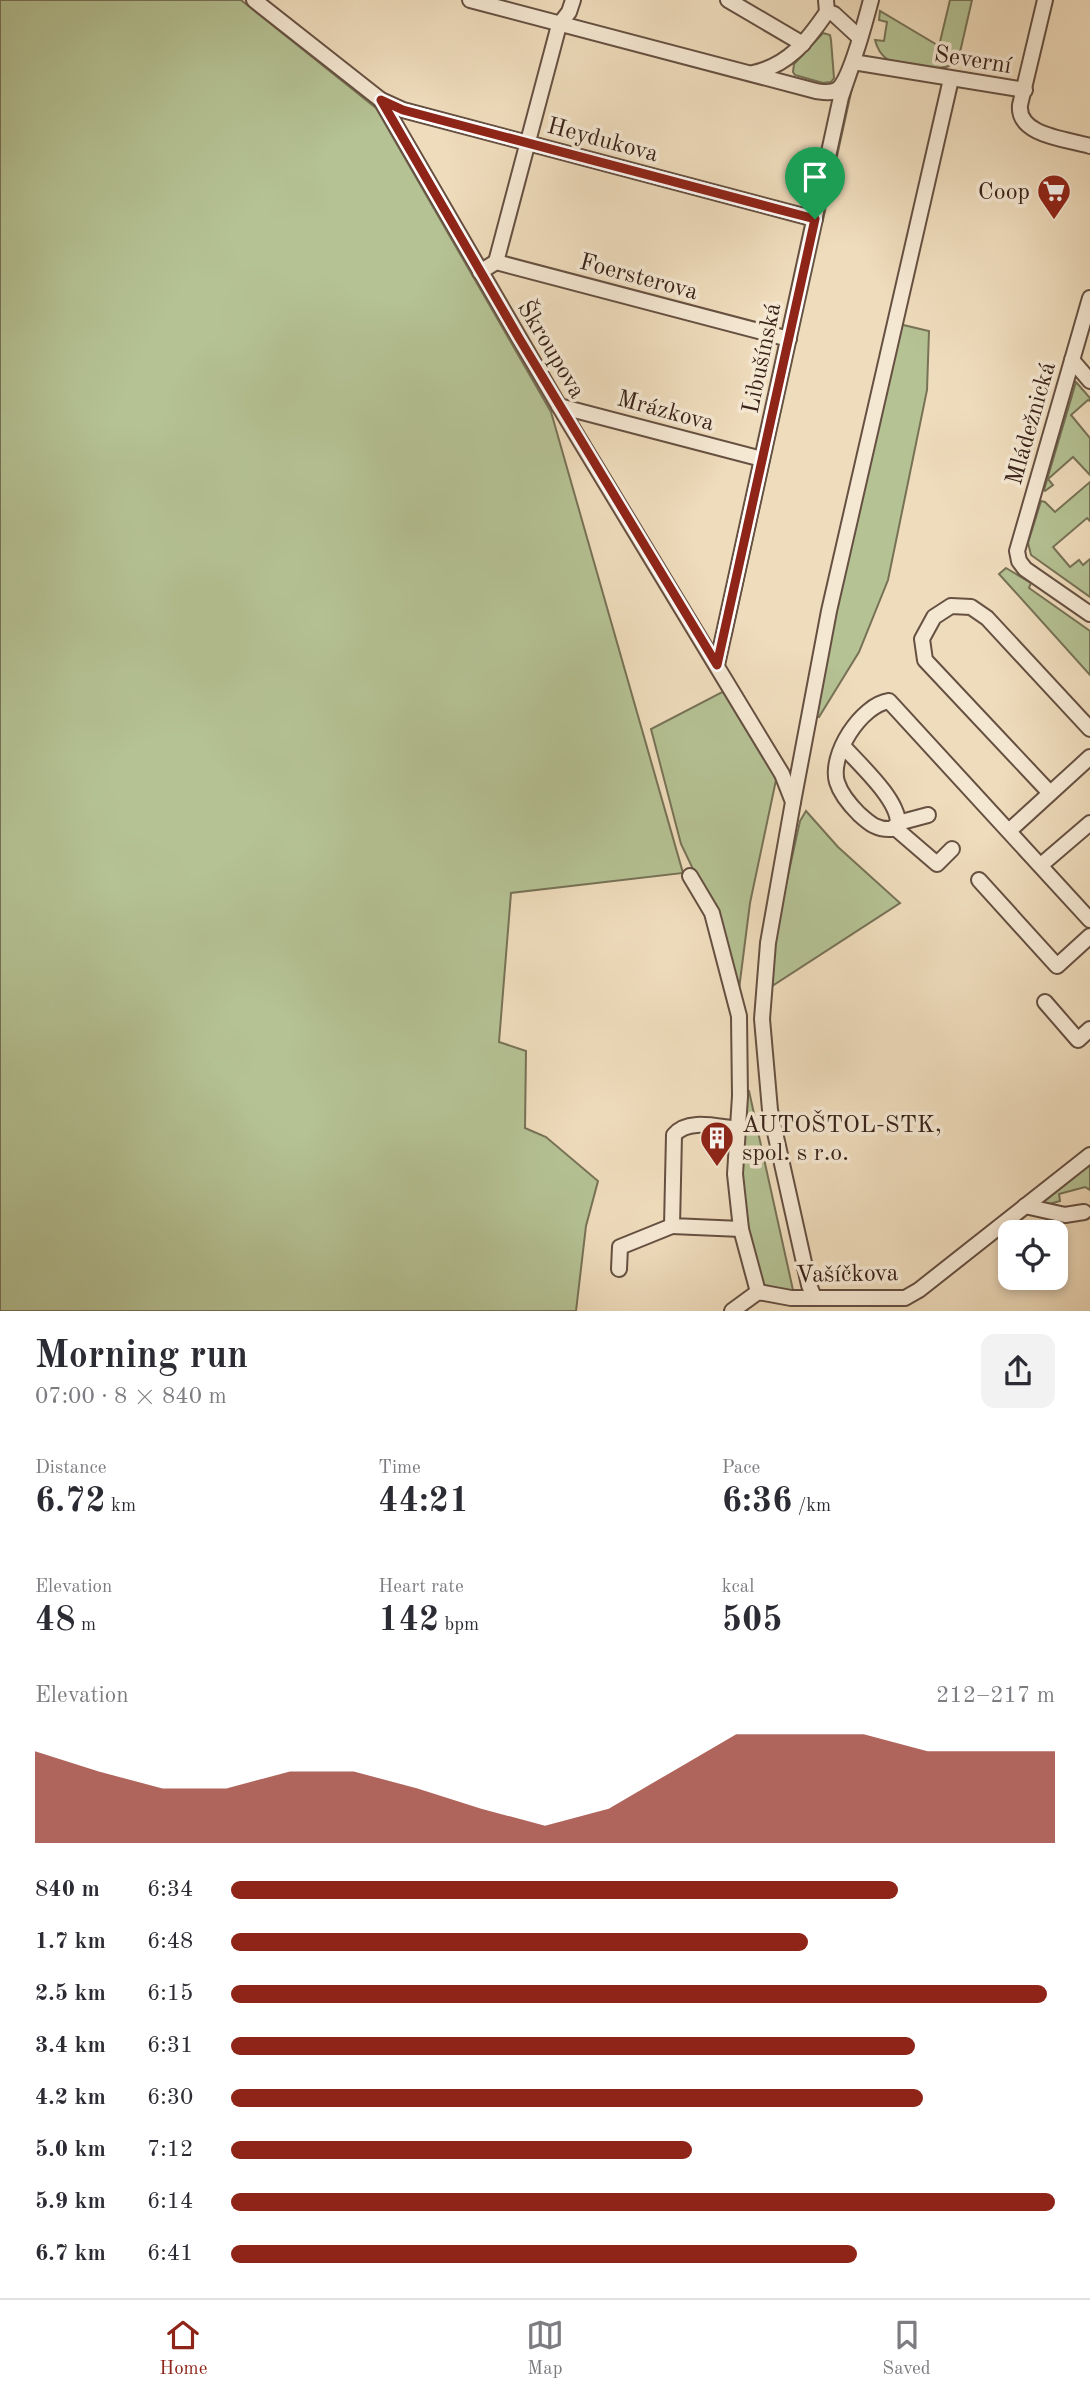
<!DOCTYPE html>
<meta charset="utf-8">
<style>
:root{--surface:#fff;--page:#f2f2f3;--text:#2b2b33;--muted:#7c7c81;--line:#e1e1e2;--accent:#8f2418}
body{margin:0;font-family:"Old Standard TT",serif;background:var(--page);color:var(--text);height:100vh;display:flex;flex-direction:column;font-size:26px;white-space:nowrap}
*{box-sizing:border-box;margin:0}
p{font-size:23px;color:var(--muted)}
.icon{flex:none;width:38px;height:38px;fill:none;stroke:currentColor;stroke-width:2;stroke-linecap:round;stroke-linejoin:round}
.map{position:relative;height:1311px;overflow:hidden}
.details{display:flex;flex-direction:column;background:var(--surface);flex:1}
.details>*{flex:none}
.tools{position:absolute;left:998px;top:1220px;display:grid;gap:14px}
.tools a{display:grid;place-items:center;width:70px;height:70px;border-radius:14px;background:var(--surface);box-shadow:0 4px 10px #0003;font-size:35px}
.pin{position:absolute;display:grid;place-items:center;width:60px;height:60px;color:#fff;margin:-72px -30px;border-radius:50% 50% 50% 0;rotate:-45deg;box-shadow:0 0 7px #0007}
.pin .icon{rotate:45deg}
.round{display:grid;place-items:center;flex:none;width:74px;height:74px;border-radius:14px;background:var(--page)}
.headline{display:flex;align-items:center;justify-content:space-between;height:119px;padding:0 35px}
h1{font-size:38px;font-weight:800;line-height:52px}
.figures{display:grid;grid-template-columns:repeat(3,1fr);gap:10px;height:119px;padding:7px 35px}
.figures div{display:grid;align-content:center}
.figures b{font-size:35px;font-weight:800}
.figures small{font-size:19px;font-weight:400}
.figures p{font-size:19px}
.chart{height:196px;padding:14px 35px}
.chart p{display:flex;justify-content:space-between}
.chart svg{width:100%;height:126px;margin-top:7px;fill:var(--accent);opacity:.7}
ul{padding:0 35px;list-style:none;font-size:23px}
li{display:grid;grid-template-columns:112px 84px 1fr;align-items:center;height:52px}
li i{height:18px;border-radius:9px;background:var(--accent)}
.menu{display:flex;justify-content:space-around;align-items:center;height:98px;border-top:2px solid var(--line);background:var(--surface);font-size:19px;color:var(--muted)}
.menu a{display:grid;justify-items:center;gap:4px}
.menu .selected{color:var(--accent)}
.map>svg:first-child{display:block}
.green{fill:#b5c294;stroke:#777256;stroke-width:2}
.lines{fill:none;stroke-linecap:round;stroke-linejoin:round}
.minor-casing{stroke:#665042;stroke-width:18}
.minor{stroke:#f5e8d3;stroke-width:14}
.route-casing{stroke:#fff;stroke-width:14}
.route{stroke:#8f2418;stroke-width:9}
.labels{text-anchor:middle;stroke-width:7;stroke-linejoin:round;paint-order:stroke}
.street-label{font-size:24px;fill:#392219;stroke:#f5e8d3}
.poi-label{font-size:24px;fill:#392219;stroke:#f5e8d3;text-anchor:end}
</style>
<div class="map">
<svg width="1090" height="1311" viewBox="0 0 1090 1311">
<rect width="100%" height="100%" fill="#efdcbc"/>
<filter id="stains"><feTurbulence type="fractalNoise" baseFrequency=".00286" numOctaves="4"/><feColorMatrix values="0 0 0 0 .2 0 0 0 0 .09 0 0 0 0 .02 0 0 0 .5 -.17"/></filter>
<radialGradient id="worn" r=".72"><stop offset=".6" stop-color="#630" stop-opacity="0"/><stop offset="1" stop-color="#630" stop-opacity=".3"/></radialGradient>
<!-- green -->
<g class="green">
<polygon points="0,0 241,0 376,108 551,412 683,873 511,893 499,1042 526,1051 525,1128 546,1137 598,1181 586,1226 576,1311 0,1311"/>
<path d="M950 0H972L958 61C947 73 900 68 887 59 880 54 877 48 875 40L884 41 887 22 879 20 880 11 939 46Z"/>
<polygon points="823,33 830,35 831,40 834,78 831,82 823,83 795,75 793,72 794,64"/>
<polygon points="852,88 731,638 728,638 849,89"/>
<polygon points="899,324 929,331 927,390 888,580 859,652 819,717 813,715"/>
<polygon points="1076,382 1090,398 1090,401 1088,400 1071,415 1090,438 1090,475 1073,457 1048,479 1053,485 1045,491 1044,490"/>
<polygon points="1090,482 1090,521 1087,518 1053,547 1070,567 1079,560 1083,565 1090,559 1090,597 1031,555 1028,543 1041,501 1045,502 1055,512"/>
<polygon points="1006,568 1031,583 1029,588 1090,631 1090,675 999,574"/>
<polygon points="728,689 765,753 776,780 750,903 738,997 714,903 692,867 681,844 651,729"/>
<polygon points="806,811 838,847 900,903 769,988 772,948 800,821"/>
<path d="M745 1091H749L793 1290C780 1291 769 1292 760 1280L743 1219 740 1173Z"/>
<polygon points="1090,1163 1090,1190 1085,1187 1059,1194 1060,1201 1046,1205 1043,1204 1042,1202"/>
</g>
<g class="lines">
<!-- minor casing -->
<g class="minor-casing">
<g id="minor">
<polyline points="254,0 381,100 559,406 782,774 793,802 768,943 762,1019 770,1110 809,1285 814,1297"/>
<path d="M470 0 816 91C823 92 832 94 838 89 851 78 866 18 871 0"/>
<polyline points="728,0 803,44"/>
<path d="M1045 0 1020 105C1017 136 1067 139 1090 146"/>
<polyline points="827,12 834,14 860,38"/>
<polyline points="853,62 1025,90"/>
<path d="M753 73C789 65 807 41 827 12L826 0"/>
<polyline points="381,100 403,110 815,219"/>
<polyline points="496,262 559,25 569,12 573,0"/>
<polyline points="480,272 496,262 789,339"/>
<polyline points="1090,298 1017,551 1019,561 1025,569 1090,614"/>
<polyline points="1072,360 1090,381"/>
<polyline points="559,406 762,459"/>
<polyline points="717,665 841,97 853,62"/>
<path d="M843 746C859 764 898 799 898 823L892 829C877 830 870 824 859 814 850 805 841 795 837 782 829 755 861 705 889 701L1090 920"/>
<polyline points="1050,793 925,660 922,639 934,617 951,606 971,607 987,618 1090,729"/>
<polyline points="793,802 829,611 951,79"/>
<polyline points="898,823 928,815"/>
<polyline points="894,827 937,864 952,849"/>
<polyline points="1010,830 1090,757"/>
<polyline points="1041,865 1090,823"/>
<polyline points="690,876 712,913 739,1016 740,1096 735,1174 741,1229 758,1292"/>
<polyline points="979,880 1057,966 1090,936"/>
<polyline points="1045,1002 1078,1040 1090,1029"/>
<path d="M738 1129C717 1127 688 1118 674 1135L672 1226 741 1229"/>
<polyline points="1025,1206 1065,1215 1084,1212"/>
<polyline points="619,1269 620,1247 672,1226"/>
<polyline points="732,1311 758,1292 791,1298 905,1298 919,1290 1090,1155"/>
</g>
</g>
<!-- minor -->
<use href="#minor" class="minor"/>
</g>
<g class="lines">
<!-- route casing -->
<g class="route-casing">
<polygon id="route" points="381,100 403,110 815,219 717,665 519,338"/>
</g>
<!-- route -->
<use href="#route" class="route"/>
</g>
<!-- icons -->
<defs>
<g id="supermarket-pin" transform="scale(1.75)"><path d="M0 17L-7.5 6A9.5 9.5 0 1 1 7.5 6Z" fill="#8f2418" stroke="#f5e8d3"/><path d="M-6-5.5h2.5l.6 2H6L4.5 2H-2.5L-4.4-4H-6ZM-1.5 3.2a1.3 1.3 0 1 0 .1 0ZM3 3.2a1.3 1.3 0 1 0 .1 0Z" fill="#fff"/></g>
<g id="building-pin" transform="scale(1.75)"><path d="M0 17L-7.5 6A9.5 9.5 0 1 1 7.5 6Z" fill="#8f2418" stroke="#f5e8d3"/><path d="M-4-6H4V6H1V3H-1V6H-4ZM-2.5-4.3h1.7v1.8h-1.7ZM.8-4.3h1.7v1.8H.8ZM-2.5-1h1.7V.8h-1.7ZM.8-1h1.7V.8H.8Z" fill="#fff"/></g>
</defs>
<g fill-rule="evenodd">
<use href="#supermarket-pin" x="1054" y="191"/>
<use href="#building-pin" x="717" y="1138"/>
</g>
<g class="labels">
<!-- street labels -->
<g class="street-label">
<text transform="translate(973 59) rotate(9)" y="8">Severní</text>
<text transform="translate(603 139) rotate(15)" y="8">Heydukova</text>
<text transform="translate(639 276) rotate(15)" y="8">Foersterova</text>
<text transform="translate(552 349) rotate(59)" y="8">Škroupova</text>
<text transform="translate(761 358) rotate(-78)" y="8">Libušínská</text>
<text transform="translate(666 410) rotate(15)" y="8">Mrázkova</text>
<text transform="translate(1030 423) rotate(-74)" y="8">Mládežnická</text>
<text transform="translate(847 1273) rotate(-1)" y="8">Vašíčkova</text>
</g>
<!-- poi labels -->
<g class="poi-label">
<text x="1030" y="199">Coop</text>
<text x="742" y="1132" text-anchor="start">AUTOŠTOL-STK,<tspan x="742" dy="28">spol. s r.o.</tspan></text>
</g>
</g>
<rect width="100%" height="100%" filter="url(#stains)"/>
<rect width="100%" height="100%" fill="url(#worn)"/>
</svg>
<div class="tools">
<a><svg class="icon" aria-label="locate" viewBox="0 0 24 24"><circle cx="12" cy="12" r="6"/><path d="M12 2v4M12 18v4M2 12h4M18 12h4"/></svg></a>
</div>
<div class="pin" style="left:815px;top:219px;background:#1e9e55"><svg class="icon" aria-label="arrive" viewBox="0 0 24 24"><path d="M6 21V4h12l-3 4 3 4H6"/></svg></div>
</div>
<section class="details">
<div class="headline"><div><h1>Morning run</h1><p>07:00 · 8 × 840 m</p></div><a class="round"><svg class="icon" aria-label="share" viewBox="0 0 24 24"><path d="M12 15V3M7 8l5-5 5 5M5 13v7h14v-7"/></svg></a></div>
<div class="figures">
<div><p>Distance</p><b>6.72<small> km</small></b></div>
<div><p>Time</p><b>44:21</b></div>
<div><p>Pace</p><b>6:36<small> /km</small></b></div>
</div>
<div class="figures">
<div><p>Elevation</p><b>48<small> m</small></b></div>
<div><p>Heart rate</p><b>142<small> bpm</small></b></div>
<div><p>kcal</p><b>505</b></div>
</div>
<div class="chart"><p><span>Elevation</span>212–217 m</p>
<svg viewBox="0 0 160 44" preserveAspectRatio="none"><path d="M0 44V12L10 19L20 25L30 25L40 19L50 19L60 25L70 32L80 38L90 32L100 19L110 6L120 6L130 6L140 12L150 12L160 12V44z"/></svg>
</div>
<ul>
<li><b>840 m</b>6:34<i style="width:81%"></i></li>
<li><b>1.7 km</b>6:48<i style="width:70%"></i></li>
<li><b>2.5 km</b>6:15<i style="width:99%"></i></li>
<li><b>3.4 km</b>6:31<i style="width:83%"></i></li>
<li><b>4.2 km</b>6:30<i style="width:84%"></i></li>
<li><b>5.0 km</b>7:12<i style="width:56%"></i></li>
<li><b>5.9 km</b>6:14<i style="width:100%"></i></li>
<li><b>6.7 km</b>6:41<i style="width:76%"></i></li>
</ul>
</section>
<nav class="menu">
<a class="selected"><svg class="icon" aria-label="home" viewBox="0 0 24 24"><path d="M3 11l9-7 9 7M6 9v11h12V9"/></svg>Home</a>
<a><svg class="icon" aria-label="map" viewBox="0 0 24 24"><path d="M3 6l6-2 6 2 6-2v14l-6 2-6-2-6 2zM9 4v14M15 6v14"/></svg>Map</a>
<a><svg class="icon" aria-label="saved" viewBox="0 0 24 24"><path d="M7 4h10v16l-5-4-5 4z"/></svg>Saved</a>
</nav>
